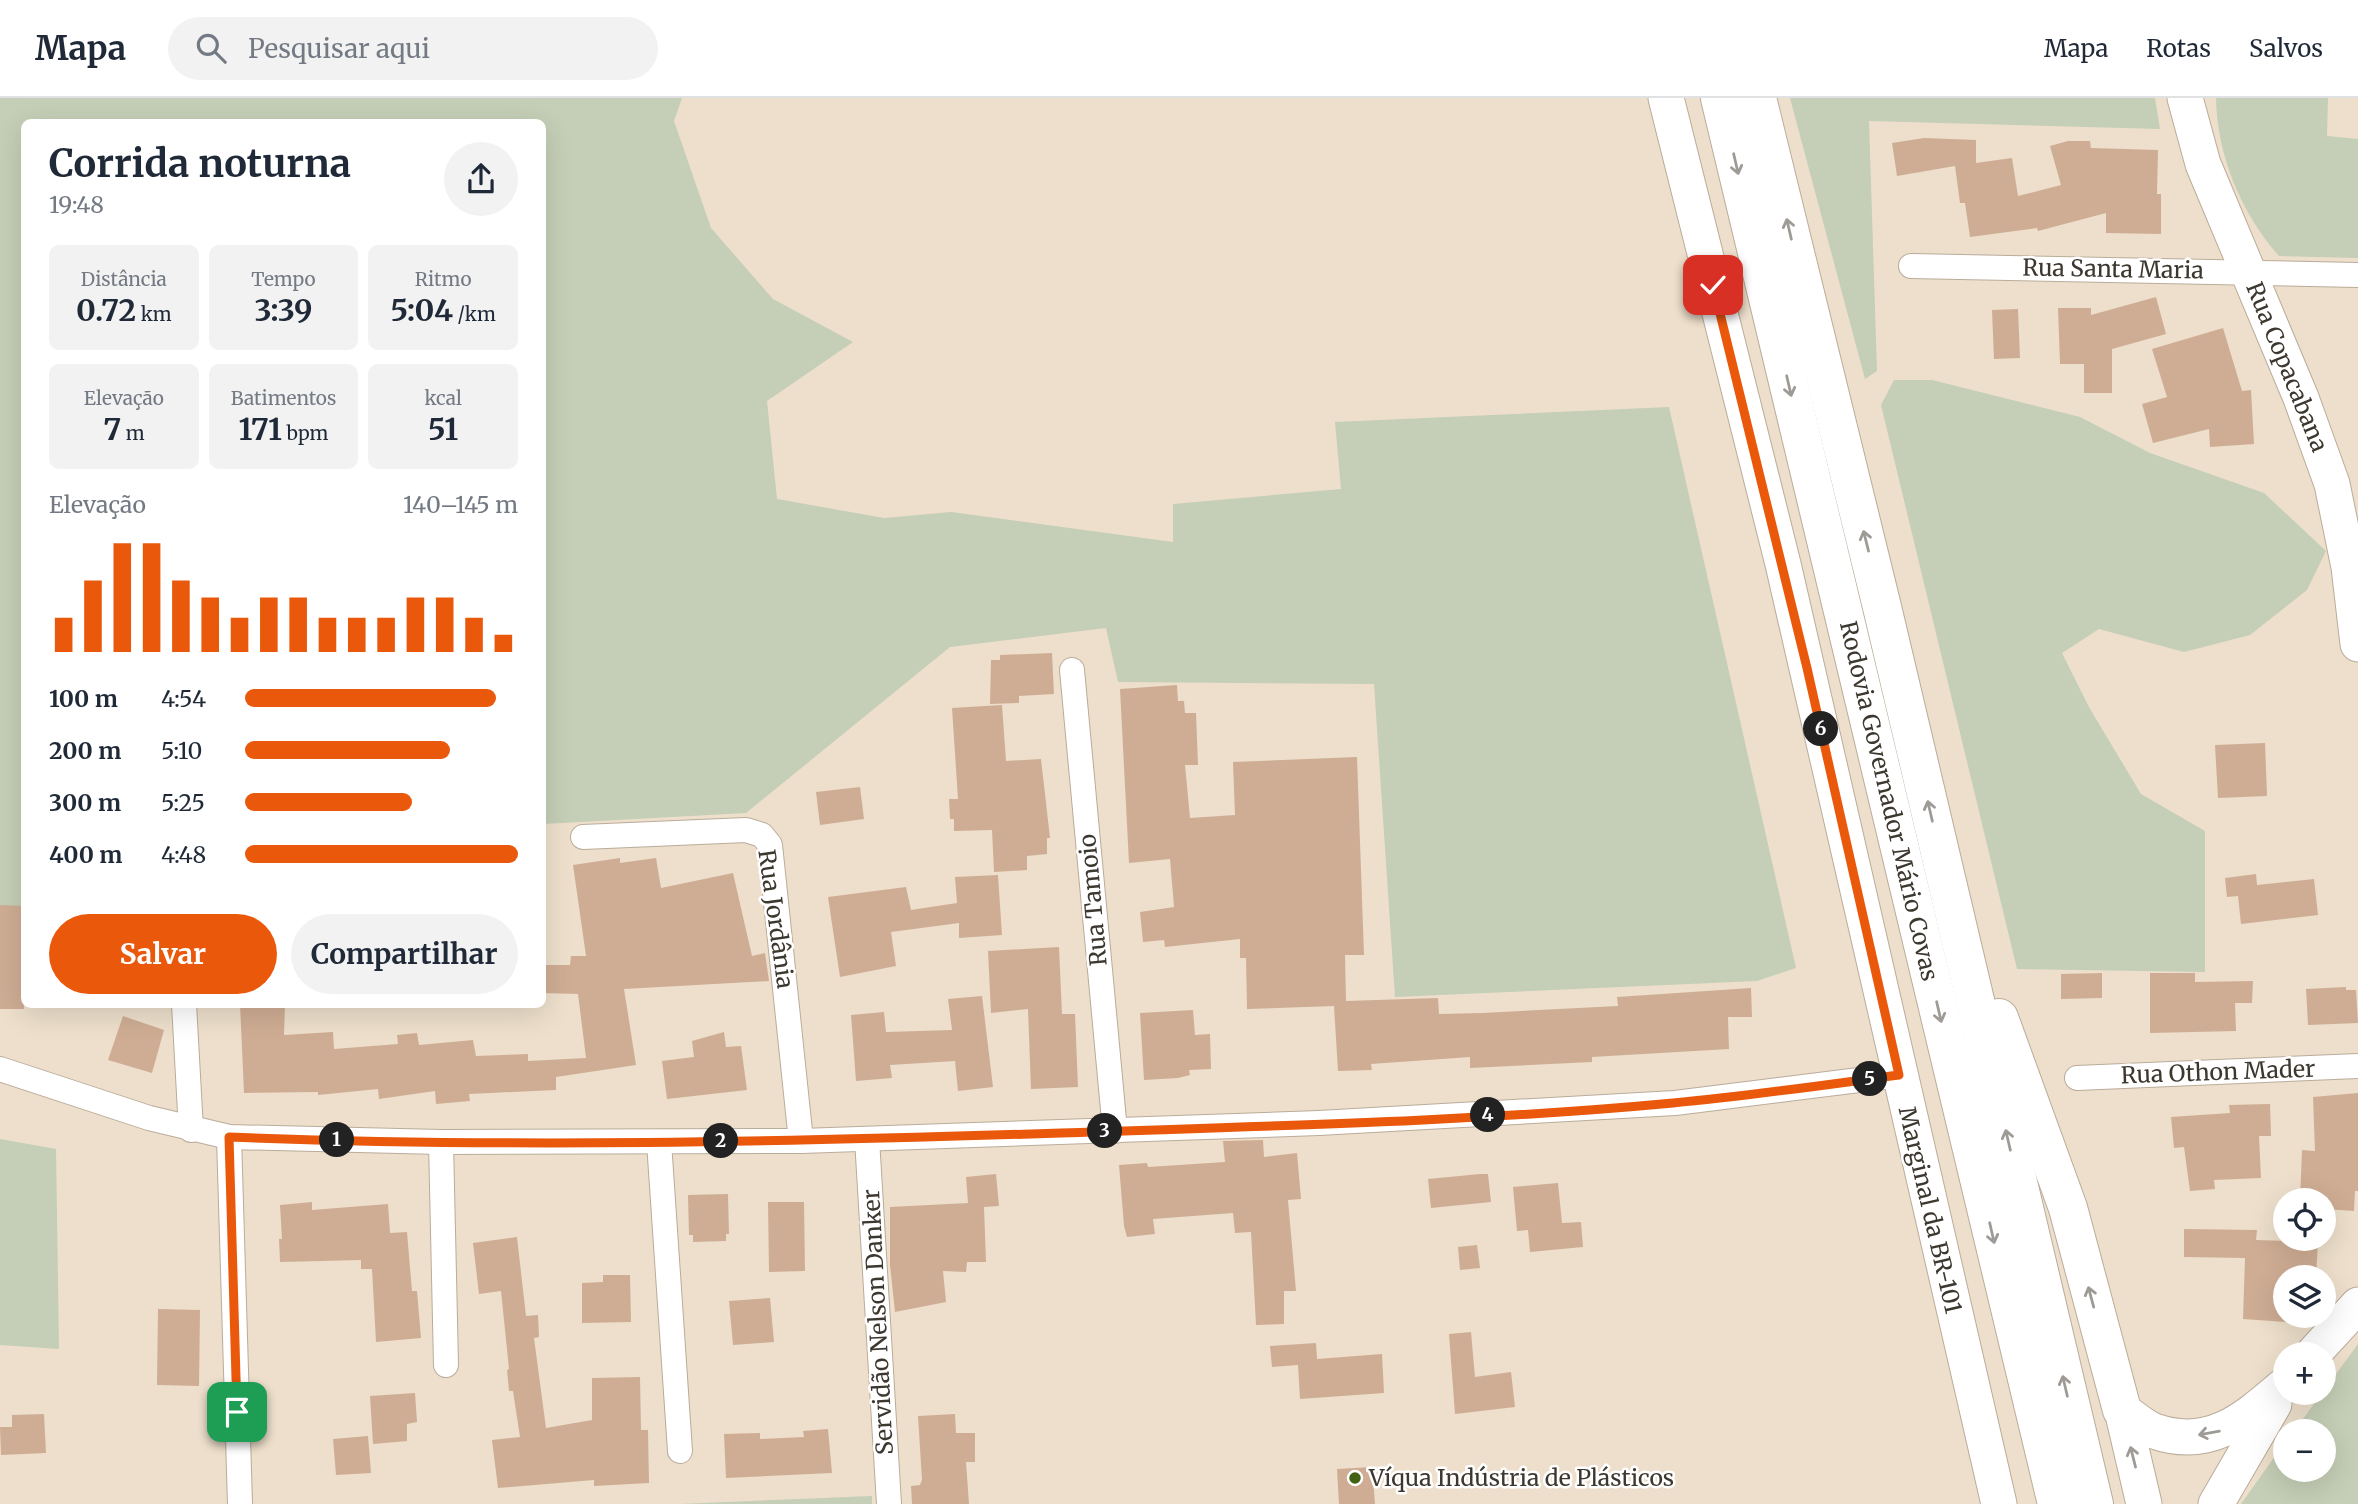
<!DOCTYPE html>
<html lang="pt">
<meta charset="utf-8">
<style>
:root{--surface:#fff;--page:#f2f2f3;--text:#1f2937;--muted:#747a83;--line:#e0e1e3;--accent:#ea580c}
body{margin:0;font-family:Merriweather,serif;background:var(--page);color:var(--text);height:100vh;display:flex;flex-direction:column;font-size:26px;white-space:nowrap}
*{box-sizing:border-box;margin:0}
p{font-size:23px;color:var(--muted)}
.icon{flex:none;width:38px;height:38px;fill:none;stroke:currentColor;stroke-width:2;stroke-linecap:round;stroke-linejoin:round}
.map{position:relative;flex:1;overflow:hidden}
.drawer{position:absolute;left:21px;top:21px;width:525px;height:889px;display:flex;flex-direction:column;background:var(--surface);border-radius:10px;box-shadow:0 7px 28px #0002}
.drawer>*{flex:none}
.buttons{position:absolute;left:2273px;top:1090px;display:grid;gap:14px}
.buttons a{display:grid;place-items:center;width:63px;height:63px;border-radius:50%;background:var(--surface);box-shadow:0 7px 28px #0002;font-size:35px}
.pin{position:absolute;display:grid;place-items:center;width:60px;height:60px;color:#fff;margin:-30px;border-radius:14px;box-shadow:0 4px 10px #0006}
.km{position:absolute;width:35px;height:35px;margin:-18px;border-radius:50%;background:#222;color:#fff;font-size:19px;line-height:35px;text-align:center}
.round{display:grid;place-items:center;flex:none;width:74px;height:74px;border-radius:37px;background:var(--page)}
.summary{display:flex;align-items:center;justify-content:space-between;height:119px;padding:0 28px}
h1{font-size:38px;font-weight:700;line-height:52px}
.figures{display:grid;grid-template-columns:repeat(3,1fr);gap:10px;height:119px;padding:7px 28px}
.figures div{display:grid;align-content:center;border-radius:10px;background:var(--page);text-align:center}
.figures b{font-size:30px;font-weight:700}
.figures small{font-size:19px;font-weight:400}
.figures p{font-size:19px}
.chart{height:196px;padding:14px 28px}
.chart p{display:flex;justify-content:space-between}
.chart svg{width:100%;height:126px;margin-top:7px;stroke:var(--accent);stroke-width:6}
.button{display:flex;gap:14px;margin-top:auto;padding:14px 28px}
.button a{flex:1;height:80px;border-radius:42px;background:var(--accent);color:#fff;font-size:28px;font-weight:700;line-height:80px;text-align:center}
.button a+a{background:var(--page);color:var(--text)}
ul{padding:0 28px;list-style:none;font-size:23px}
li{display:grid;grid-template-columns:112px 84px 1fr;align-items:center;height:52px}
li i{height:18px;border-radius:9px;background:var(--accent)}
header{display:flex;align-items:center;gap:42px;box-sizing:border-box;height:98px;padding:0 35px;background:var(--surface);border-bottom:2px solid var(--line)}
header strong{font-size:33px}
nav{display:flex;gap:38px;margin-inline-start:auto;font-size:24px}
.search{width:490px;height:63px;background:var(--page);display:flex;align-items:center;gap:18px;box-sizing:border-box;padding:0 24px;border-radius:38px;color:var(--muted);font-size:26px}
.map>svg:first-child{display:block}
.green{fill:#c5ceb6}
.building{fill:#cfad94}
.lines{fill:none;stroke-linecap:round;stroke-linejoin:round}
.minor-casing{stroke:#baac9a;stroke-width:26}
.secondary-casing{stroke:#baac9a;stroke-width:37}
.motorway-casing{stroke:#baac9a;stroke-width:40}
.minor{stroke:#fff;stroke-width:24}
.secondary{stroke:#fff;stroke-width:35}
.motorway{stroke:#fff;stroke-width:38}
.oneway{stroke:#9e9b97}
.route-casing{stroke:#fff;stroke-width:14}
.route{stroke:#ea580c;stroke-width:9}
.poi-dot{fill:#436115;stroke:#fff;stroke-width:2.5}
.labels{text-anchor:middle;stroke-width:5;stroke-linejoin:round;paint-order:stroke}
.street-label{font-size:23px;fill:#3c372f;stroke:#fff}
.poi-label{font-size:23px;fill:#3c372f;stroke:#fff;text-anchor:start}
</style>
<header>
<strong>Mapa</strong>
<div class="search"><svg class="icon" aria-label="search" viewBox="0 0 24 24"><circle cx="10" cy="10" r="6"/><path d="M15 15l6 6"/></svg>Pesquisar aqui</div>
<nav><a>Mapa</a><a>Rotas</a><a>Salvos</a></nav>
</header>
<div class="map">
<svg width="2358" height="1406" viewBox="0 0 2358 1406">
<rect width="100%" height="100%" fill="#eddfcb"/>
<!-- green -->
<g class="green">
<polygon points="0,0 682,0 674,23 711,130 773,201 853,244 767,303 777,401 884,420 951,414 1173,444 1173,406 1341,391 1335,324 1669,309 1796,870 1757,883 1395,899 1374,586 1118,584 1106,530 950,549 746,715 543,726 542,24 24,24 24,810 0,814"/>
<polygon points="1790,0 2155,0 2160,31 1869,23 1877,273 1865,281"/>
<path d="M2216 0H2328L2327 38 2358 41V160L2279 158C2241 115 2217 57 2216 0Z"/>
<polygon points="1894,282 1932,282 2080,319 2150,355 2264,395 2326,453 2307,492 2250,537 2184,554 2099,531 2062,555 2090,611 2141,696 2205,733 2205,874 2017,871 1881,307"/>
<polygon points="0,1041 56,1051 59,1251 0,1247"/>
<polygon points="2358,1246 2358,1406 2241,1406 2285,1344 2286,1372 2324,1372 2324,1334 2294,1333"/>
<polygon points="872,1398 872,1406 680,1406"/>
</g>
<!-- building -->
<g class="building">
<polygon points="1924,40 1976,42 1976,65 2012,60 2018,98 2061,87 2050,48 2068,43 2090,43 2091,50 2158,52 2157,96 2161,96 2161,136 2106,135 2106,115 2038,133 2037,130 1970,139 1965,105 1960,105 1955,68 1897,78 1892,45"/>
<polygon points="2156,199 2166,236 2112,251 2112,295 2084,295 2084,266 2060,266 2058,210 2091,210 2091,217"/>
<polygon points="2018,211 2020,260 1994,261 1992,212"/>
<polygon points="2223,230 2242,293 2251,292 2254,346 2210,349 2209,331 2153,345 2142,306 2167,299 2152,251"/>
<polygon points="1052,555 1054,596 1019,598 1019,605 990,606 991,562 1000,562 1000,557"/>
<polygon points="1177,587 1178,603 1184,603 1185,615 1196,615 1198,667 1185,667 1190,720 1235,717 1233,664 1357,659 1364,857 1345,857 1346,903 1438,900 1439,916 1482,915 1618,908 1617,899 1751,890 1752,919 1728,919 1729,951 1592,959 1592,964 1470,970 1470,959 1371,966 1372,972 1338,973 1334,908 1247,911 1246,860 1240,860 1240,841 1165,849 1164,842 1143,844 1140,814 1174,809 1170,761 1129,765 1120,591"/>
<polygon points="1002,607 1006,663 1041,661 1050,740 1047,740 1047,756 1027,758 1027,772 994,774 992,732 954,733 954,721 950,721 949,701 958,701 952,610"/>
<polygon points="2265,645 2267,698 2218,700 2215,647"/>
<polygon points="860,689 864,721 820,727 816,694"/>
<polygon points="620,760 620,765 656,760 661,790 733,775 752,858 765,855 769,883 624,891 636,967 556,979 556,992 469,996 470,1003 436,1006 435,993 379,1001 378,991 318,997 318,994 244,995 240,906 285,906 284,937 333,934 334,951 398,946 397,937 417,935 419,947 473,942 476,958 528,956 528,963 586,960 578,896 542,895 542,867 570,867 571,858 586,858 573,767"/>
<polygon points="2256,776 2257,787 2314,781 2318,817 2241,826 2238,798 2227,799 2225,780"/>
<polygon points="998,777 1002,837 959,840 959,825 891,834 896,868 840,879 828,799 906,789 911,812 957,805 955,779"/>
<polygon points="0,807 24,808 24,911 0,911"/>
<polygon points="1059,849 1062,916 1075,916 1078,989 1031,991 1028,911 991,915 988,853"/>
<polygon points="2102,875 2102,900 2061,901 2061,876"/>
<polygon points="2150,875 2195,875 2195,884 2253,883 2252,905 2235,905 2236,933 2150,935"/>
<polygon points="2346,889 2346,892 2356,892 2358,925 2308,927 2306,891"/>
<polygon points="982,898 993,989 958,993 955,963 890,967 892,980 856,983 851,917 884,914 886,934 952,932 948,901"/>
<polygon points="1193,912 1195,937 1210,936 1211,971 1189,972 1190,977 1178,980 1144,982 1140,915"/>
<polygon points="123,918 164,932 152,975 108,962"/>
<polygon points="724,934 726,949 741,948 747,992 667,1001 662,963 694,959 692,943"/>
<polygon points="2358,995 2358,1093 2355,1093 2354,1113 2324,1111 2324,1102 2300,1102 2302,1052 2315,1053 2313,999"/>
<polygon points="2270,1006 2271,1038 2259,1038 2261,1080 2214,1082 2215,1091 2190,1093 2184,1049 2174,1050 2171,1019 2230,1015 2229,1007"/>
<polygon points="1263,1042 1264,1059 1297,1055 1301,1101 1288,1102 1296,1193 1284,1193 1284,1226 1256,1227 1251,1134 1235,1135 1233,1115 1153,1121 1155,1136 1127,1139 1124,1128 1119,1067 1147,1065 1148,1069 1225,1064 1223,1043"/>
<polygon points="996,1076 999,1108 984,1109 986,1164 967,1164 966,1174 943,1173 946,1204 895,1214 890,1167 890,1109 968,1105 966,1079"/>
<polygon points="1480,1076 1488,1076 1491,1104 1431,1110 1428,1081"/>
<polygon points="1558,1085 1562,1125 1581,1124 1583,1149 1530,1154 1528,1132 1517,1133 1513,1089"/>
<polygon points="728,1096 729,1136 726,1136 726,1143 693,1144 693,1137 689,1137 688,1097"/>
<polygon points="312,1104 312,1112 388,1106 390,1135 407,1134 412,1193 417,1193 421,1240 376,1244 372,1171 361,1171 361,1162 280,1164 279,1141 282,1141 280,1107"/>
<polygon points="768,1104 804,1104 805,1173 769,1174"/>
<polygon points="2184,1131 2257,1132 2256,1142 2318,1144 2316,1180 2286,1180 2286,1224 2243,1221 2245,1160 2184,1159"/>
<polygon points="517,1139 526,1218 538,1217 539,1239 534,1240 546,1330 592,1322 592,1280 640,1279 641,1332 648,1332 649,1385 594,1388 594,1382 498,1390 492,1342 520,1339 513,1293 509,1293 507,1272 509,1271 501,1193 479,1196 473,1145"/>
<polygon points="1477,1147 1480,1170 1460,1172 1458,1149"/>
<polygon points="603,1177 630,1177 631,1224 582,1225 582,1185 603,1184"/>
<polygon points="770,1200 774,1244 733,1247 729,1203"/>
<polygon points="158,1211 200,1212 199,1288 157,1287"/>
<polygon points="1471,1234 1475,1279 1511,1274 1515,1309 1455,1316 1449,1236"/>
<polygon points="1316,1245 1317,1261 1382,1256 1384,1295 1300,1301 1298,1267 1272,1269 1270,1248"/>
<polygon points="415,1295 417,1324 407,1326 407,1343 373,1346 370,1298"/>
<polygon points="44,1316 46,1355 1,1357 0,1329 12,1329 12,1317"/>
<polygon points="955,1316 956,1335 975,1335 975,1364 966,1364 969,1406 912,1406 911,1388 920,1387 922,1382 918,1318"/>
<polygon points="828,1331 832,1375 726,1380 724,1336 760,1335 760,1341 804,1339 803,1333"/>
<polygon points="368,1338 371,1375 336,1377 333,1341"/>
<polygon points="1372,1369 1375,1406 1339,1406 1337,1371"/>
</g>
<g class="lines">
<!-- minor casing -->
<g class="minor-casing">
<g id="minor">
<polyline points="1911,168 2358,177"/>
<polyline points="1072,572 1115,1033"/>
<polyline points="583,739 746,732 762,737 770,747 801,1043"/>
<polyline points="184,906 191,1032"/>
<polyline points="0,971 149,1020 229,1039 441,1044 801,1043 1319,1025 1675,1005 1899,977"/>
<polyline points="2077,980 2358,968"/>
<polyline points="229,1039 240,1406"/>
<polyline points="867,1041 889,1406"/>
<polyline points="441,1044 446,1267"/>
<polyline points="659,1044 680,1353"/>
</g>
</g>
<!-- secondary casing -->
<g class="secondary-casing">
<g id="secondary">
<polyline points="1666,0 1783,466 1999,1406"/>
<polyline points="2185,0 2203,66 2301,300 2332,386 2349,469 2358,546"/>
<polyline points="2313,1256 2358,1207"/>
<path d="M2122 1312C2132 1318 2143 1329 2154 1333 2211 1353 2246 1320 2286 1286"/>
<polyline points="2122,1312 2144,1406"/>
<polyline points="2216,1406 2274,1306"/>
</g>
</g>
<!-- motorway casing -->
<g class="motorway-casing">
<g id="motorway">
<polyline points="1720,0 2057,1406"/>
<polyline points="1757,0 1882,509 2094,1406"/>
<polyline points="1999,920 2068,1110 2122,1312"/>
</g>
</g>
<!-- minor -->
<use href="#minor" class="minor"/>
<!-- secondary -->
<use href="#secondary" class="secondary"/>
<!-- motorway -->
<use href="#motorway" class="motorway"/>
</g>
<!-- one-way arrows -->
<defs><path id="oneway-shaft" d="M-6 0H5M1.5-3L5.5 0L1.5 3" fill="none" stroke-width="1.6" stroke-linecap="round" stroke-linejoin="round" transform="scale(1.75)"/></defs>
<g class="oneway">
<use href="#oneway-shaft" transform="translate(1736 66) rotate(77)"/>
<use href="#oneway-shaft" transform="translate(1789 131) rotate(-103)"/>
<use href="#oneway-shaft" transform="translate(1789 288) rotate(77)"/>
<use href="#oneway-shaft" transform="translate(1866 443) rotate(-104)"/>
<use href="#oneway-shaft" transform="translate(1930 713) rotate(-103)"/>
<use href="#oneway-shaft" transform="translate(1939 914) rotate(77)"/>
<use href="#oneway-shaft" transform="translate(2008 1042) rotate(-103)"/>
<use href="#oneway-shaft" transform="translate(1992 1135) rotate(77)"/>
<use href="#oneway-shaft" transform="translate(2091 1199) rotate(-105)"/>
<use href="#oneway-shaft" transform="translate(2065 1288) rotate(-103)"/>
<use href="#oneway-shaft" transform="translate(2209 1335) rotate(170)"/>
<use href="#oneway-shaft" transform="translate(2133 1359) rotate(-104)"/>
</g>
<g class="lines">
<!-- route casing -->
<g class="route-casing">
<path id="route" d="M237 1314 229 1039C506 1050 784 1044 1061 1035 1265 1028 1470 1024 1673 1005 1749 998 1824 987 1899 977L1807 570 1713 187"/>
</g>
<!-- route -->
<use href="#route" class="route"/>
</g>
<!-- markers -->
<circle class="poi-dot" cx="1355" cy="1380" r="7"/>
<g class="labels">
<!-- street labels -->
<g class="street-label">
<text transform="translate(2113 171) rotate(1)" y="8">Rua Santa Maria</text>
<text transform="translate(2287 269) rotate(68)" y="8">Rua Copacabana</text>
<text transform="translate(1889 703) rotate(77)" y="8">Rodovia Governador Mário Covas</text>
<text transform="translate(1093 802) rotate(-95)" y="8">Rua Tamoio</text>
<text transform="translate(776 821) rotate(82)" y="8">Rua Jordânia</text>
<text transform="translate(2218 974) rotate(-2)" y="8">Rua Othon Mader</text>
<text transform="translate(1930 1112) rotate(77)" y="8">Marginal da BR-101</text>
<text transform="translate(878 1224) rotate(-93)" y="8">Servidão Nelson Danker</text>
</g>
<!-- poi labels -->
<g class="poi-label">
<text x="1369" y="1388">Víqua Indústria de Plásticos</text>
</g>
</g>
</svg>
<div class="buttons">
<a><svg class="icon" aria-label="locate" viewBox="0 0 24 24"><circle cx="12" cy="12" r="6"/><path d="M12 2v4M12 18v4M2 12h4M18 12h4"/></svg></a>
<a><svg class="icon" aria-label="layers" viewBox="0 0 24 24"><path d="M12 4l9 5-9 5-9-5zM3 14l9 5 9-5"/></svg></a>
<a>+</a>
<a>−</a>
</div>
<div class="pin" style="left:237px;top:1314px;background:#1e9e55"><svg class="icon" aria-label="arrive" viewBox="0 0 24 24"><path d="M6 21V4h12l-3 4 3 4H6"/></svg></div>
<div class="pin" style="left:1713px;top:187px;background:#d93025"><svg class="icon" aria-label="check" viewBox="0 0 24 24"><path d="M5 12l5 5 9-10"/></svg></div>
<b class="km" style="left:337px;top:1042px">1</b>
<b class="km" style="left:721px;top:1043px">2</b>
<b class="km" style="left:1105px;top:1033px">3</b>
<b class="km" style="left:1488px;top:1017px">4</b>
<b class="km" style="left:1870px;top:981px">5</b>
<b class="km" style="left:1821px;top:631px">6</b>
<section class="drawer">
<div class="summary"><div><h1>Corrida noturna</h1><p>19:48</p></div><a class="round"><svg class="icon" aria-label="share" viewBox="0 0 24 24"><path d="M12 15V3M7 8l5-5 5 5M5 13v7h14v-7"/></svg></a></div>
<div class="figures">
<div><p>Distância</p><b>0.72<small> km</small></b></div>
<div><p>Tempo</p><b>3:39</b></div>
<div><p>Ritmo</p><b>5:04<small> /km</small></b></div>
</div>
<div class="figures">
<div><p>Elevação</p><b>7<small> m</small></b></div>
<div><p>Batimentos</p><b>171<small> bpm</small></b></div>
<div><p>kcal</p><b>51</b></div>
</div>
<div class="chart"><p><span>Elevação</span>140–145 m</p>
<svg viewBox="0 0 160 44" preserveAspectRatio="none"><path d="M5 44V32M15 44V19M25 44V6M35 44V6M45 44V19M55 44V25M65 44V32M75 44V25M85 44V25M95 44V32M105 44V32M115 44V32M125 44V25M135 44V25M145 44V32M155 44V38"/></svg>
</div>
<ul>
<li><b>100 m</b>4:54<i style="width:92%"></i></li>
<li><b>200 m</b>5:10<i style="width:75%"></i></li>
<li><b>300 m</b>5:25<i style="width:61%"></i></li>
<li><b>400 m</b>4:48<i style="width:100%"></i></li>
</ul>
<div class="button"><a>Salvar</a><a>Compartilhar</a></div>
</section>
</div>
